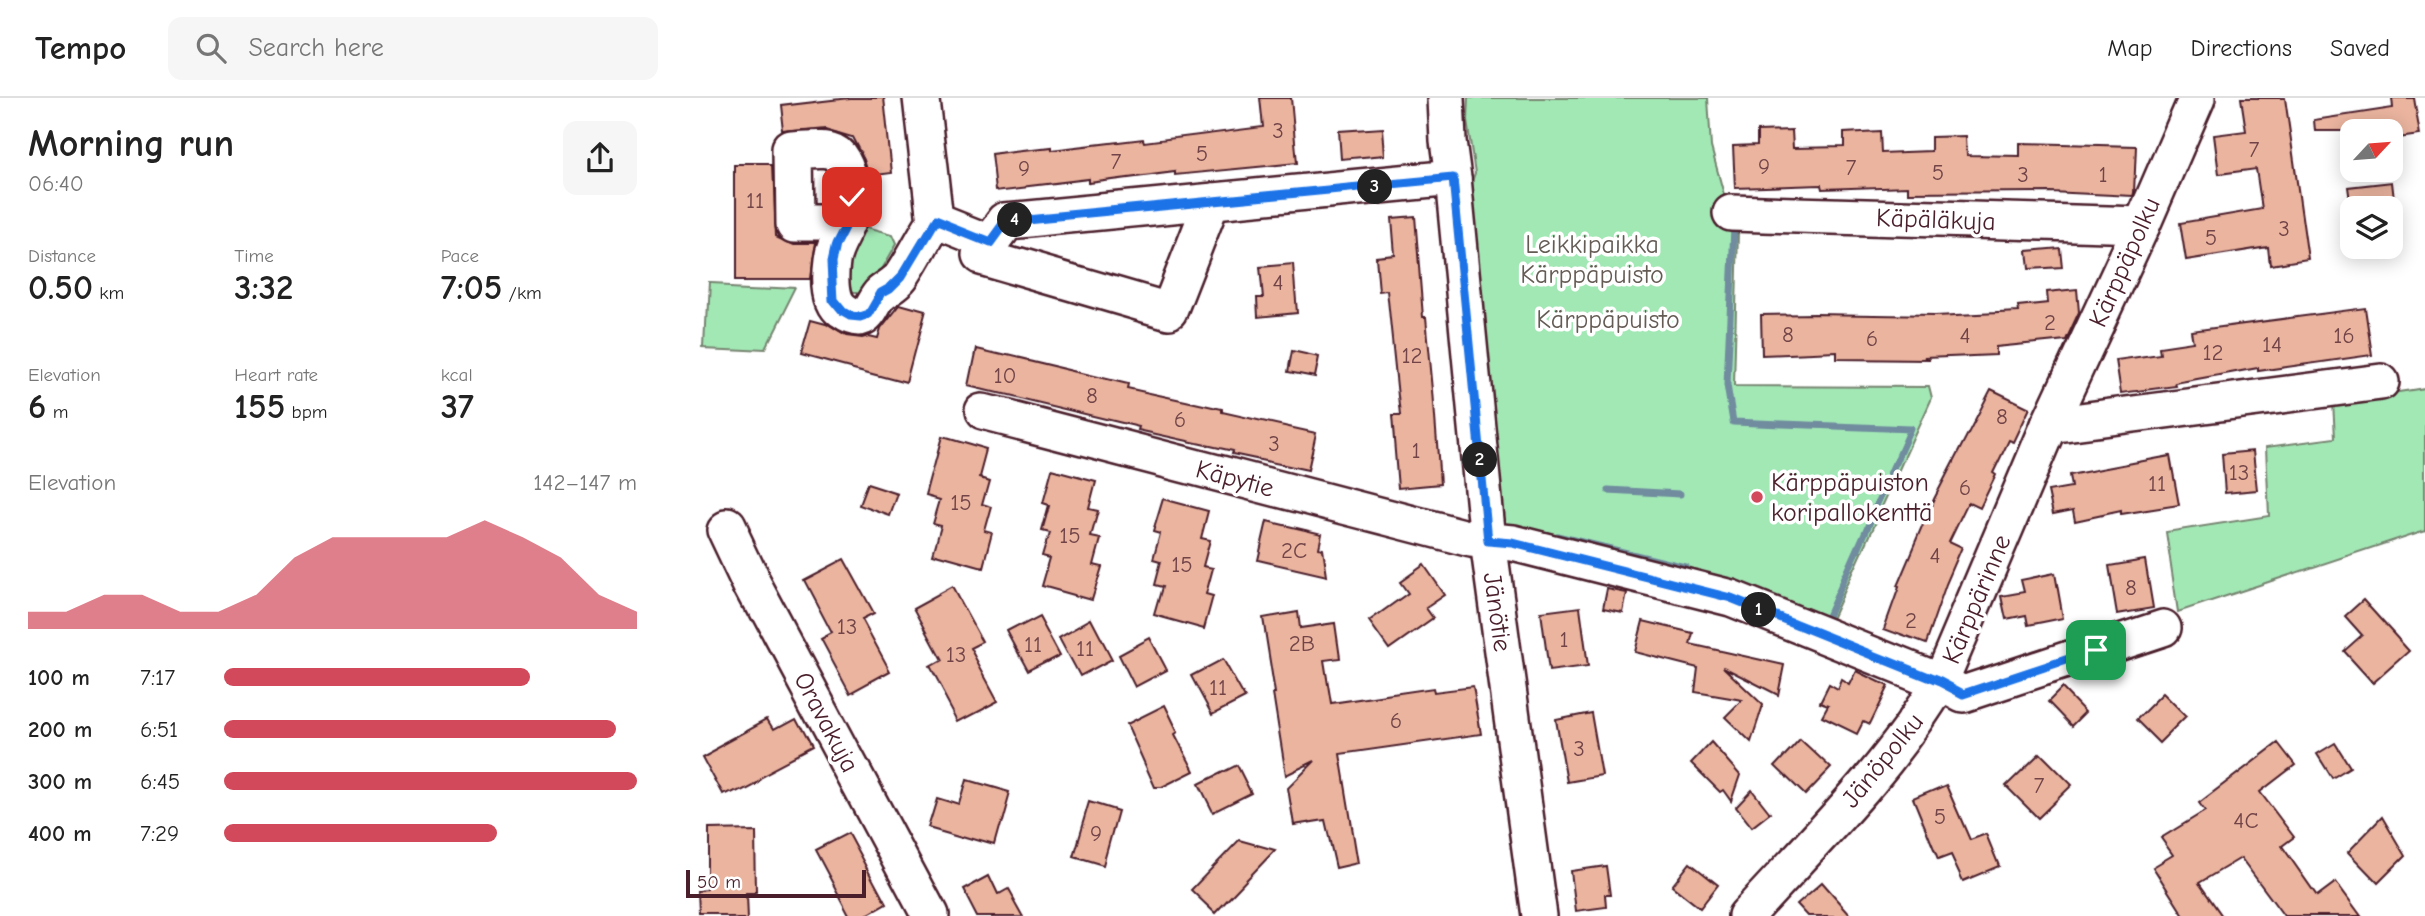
<!DOCTYPE html>
<meta charset="utf-8">
<style>
:root{--surface:#fff;--page:#f6f6f6;--text:#222;--muted:#767676;--line:#e0e0e0;--accent:#d1495b}
body{margin:0;font-family:"Comic Neue",sans-serif;background:var(--page);color:var(--text);height:100vh;display:flex;flex-direction:column;font-size:26px;white-space:nowrap}
*{box-sizing:border-box;margin:0}
p{font-size:23px;color:var(--muted)}
.icon{flex:none;width:38px;height:38px;fill:none;stroke:currentColor;stroke-width:2;stroke-linecap:round;stroke-linejoin:round}
.map{position:relative;flex:1;overflow:hidden}
.panel{display:flex;flex-direction:column;background:var(--surface);width:665px}
.panel>*{flex:none}
.needle{width:46px;rotate:64deg}
.buttons{position:absolute;left:1675px;top:21px;display:grid;gap:14px}
.buttons a{display:grid;place-items:center;width:63px;height:63px;border-radius:14px;background:var(--surface);box-shadow:0 4px 18px #0003;font-size:35px}
.scale{position:absolute;left:21px;bottom:18px;width:180px;box-sizing:border-box;padding-left:7px;border:4px solid #4a1f2b;border-top:0;font-size:19px;line-height:24px;white-space:nowrap;color:#4a1f2b;-webkit-text-stroke:5px #fff;paint-order:stroke}
.pin{position:absolute;display:grid;place-items:center;width:60px;height:60px;color:#fff;margin:-30px;border-radius:14px;box-shadow:0 4px 10px #0006}
.km{position:absolute;width:35px;height:35px;margin:-18px;border-radius:50%;background:#222;color:#fff;font-size:19px;line-height:35px;text-align:center}
.round{display:grid;place-items:center;flex:none;width:74px;height:74px;border-radius:14px;background:var(--page)}
.overview{display:flex;align-items:center;justify-content:space-between;height:119px;padding:0 28px}
h1{font-size:38px;font-weight:700;line-height:52px}
.metrics{display:grid;grid-template-columns:repeat(3,1fr);gap:10px;height:119px;padding:7px 28px}
.metrics div{display:grid;align-content:center}
.metrics b{font-size:35px;font-weight:700}
.metrics small{font-size:19px;font-weight:400}
.metrics p{font-size:19px}
.chart{height:196px;padding:14px 28px}
.chart p{display:flex;justify-content:space-between}
.chart svg{width:100%;height:126px;margin-top:7px;fill:var(--accent);opacity:.7}
ul{padding:0 28px;list-style:none;font-size:23px}
li{display:grid;grid-template-columns:112px 84px 1fr;align-items:center;height:52px}
li i{height:18px;border-radius:9px;background:var(--accent)}
header{display:flex;align-items:center;gap:42px;box-sizing:border-box;height:98px;padding:0 35px;background:var(--surface);border-bottom:2px solid var(--line)}
header strong{font-size:33px}
nav{display:flex;gap:38px;margin-inline-start:auto;font-size:24px}
.search{width:490px;height:63px;background:var(--page);display:flex;align-items:center;gap:18px;box-sizing:border-box;padding:0 24px;border-radius:14px;color:var(--muted);font-size:26px}
main{display:flex;flex:1;min-height:0}
.map>svg:first-child{display:block}
.green{fill:#a2e8b5;stroke:#768470;stroke-width:2}
.lines{fill:none;stroke-linecap:round;stroke-linejoin:round}
.stream{stroke:#708c9e;stroke-width:7}
.building{fill:#eab49f;stroke:#4a1f2b;stroke-width:2}
.minor-casing{stroke:#4a1f2b;stroke-width:40}
.minor{stroke:#fff;stroke-width:35}
.route-casing{stroke:#fff;stroke-width:14}
.route{stroke:#1a73e8;stroke-width:9}
.poi-dot{fill:#d1495b;stroke:#fff;stroke-width:2.5}
.labels{text-anchor:middle;stroke-width:7;stroke-linejoin:round;paint-order:stroke}
.number-label{font-size:23px;fill:#724448}
.street-label{font-size:26px;fill:#4a1f2b;stroke:#fff}
.park-label{font-size:26px;fill:#645b54;stroke:#fff}
.poi-label{font-size:26px;fill:#4a1f2b;stroke:#fff;text-anchor:start}
</style>
<header>
<strong>Tempo</strong>
<div class="search"><svg class="icon" aria-label="search" viewBox="0 0 24 24"><circle cx="10" cy="10" r="6"/><path d="M15 15l6 6"/></svg>Search here</div>
<nav><a>Map</a><a>Directions</a><a>Saved</a></nav>
</header>
<main>
<section class="panel">
<div class="overview"><div><h1>Morning run</h1><p>06:40</p></div><a class="round"><svg class="icon" aria-label="share" viewBox="0 0 24 24"><path d="M12 15V3M7 8l5-5 5 5M5 13v7h14v-7"/></svg></a></div>
<div class="metrics">
<div><p>Distance</p><b>0.50<small> km</small></b></div>
<div><p>Time</p><b>3:32</b></div>
<div><p>Pace</p><b>7:05<small> /km</small></b></div>
</div>
<div class="metrics">
<div><p>Elevation</p><b>6<small> m</small></b></div>
<div><p>Heart rate</p><b>155<small> bpm</small></b></div>
<div><p>kcal</p><b>37</b></div>
</div>
<div class="chart"><p><span>Elevation</span>142–147 m</p>
<svg viewBox="0 0 160 44" preserveAspectRatio="none"><path d="M0 44V38L10 38L20 32L30 32L40 38L50 38L60 32L70 19L80 12L90 12L100 12L110 12L120 6L130 12L140 19L150 32L160 38V44z"/></svg>
</div>
<ul>
<li><b>100 m</b>7:17<i style="width:74%"></i></li>
<li><b>200 m</b>6:51<i style="width:95%"></i></li>
<li><b>300 m</b>6:45<i style="width:100%"></i></li>
<li><b>400 m</b>7:29<i style="width:66%"></i></li>
</ul>
</section>
<div class="map">
<svg width="1760" height="818" viewBox="0 0 1760 818">
<rect width="100%" height="100%" fill="#fff"/>
<filter id="ink" filterUnits="userSpaceOnUse"><feTurbulence type="fractalNoise" baseFrequency=".0143" numOctaves="2"/><feDisplacementMap in="SourceGraphic" scale="14" xChannelSelector="R" yChannelSelector="G"/><feConvolveMatrix kernelMatrix="1 2 1 2 8 2 1 2 1" color-interpolation-filters="sRGB"/></filter>
<g filter="url(#ink)">
<!-- green -->
<g class="green">
<polygon points="803,0 1043,0 1046,49 1061,104 1073,133 1069,288 1264,289 1267,301 1162,532 843,428 834,416 804,92 810,75 802,23"/>
<polygon points="195,127 228,136 232,145 203,196 176,194 181,146"/>
<polygon points="43,187 44,187 130,191 100,251 40,248"/>
<polygon points="1760,290 1760,432 1513,514 1501,434 1604,418 1601,349 1670,340 1668,304"/>
</g>
<g class="lines">
<!-- stream -->
<g class="stream">
<polyline points="1069,129 1062,287 1068,324 1246,331 1160,525"/>
<polyline points="943,392 1015,396"/>
<polyline points="892,438 1020,469"/>
</g>
</g>
<!-- building -->
<g class="building">
<polygon points="184,0 219,0 227,75 204,78 199,62 187,39 160,31 119,35 116,8"/>
<polygon points="595,0 626,0 632,65 510,77 510,74 424,85 424,81 331,92 327,56 386,49 386,52 478,41 479,44 598,29"/>
<polygon points="1576,0 1620,0 1643,161 1605,167 1603,149 1521,162 1515,125 1597,111 1591,71 1554,76 1549,37 1581,33"/>
<polygon points="1727,0 1749,0 1755,37 1726,41 1726,33 1650,33 1649,22 1728,10"/>
<polygon points="718,30 720,57 676,61 674,33"/>
<polygon points="1127,32 1128,50 1179,49 1179,35 1214,33 1215,55 1266,53 1266,39 1301,38 1302,57 1355,58 1355,45 1471,48 1469,95 1468,98 1385,94 1244,95 1244,88 1157,91 1156,87 1070,90 1068,48 1092,47 1092,33"/>
<polygon points="70,68 108,68 111,137 128,145 151,145 146,181 70,181"/>
<polygon points="1727,84 1730,110 1686,110 1683,89"/>
<polygon points="750,118 758,219 761,219 768,292 775,386 733,390 727,318 735,318 722,192 714,193 711,159 730,157 727,120"/>
<polygon points="1395,150 1397,169 1364,171 1362,153"/>
<polygon points="628,166 632,215 593,219 592,200 598,200 595,169"/>
<polygon points="1412,191 1414,214 1401,242 1331,249 1331,257 1260,260 1265,262 1172,261 1172,254 1097,257 1096,217 1150,216 1270,218 1354,214 1353,208 1383,205 1382,194"/>
<polygon points="235,206 260,213 241,285 136,257 146,222 161,226 181,238 197,240 204,238 213,240 216,230"/>
<polygon points="1700,210 1707,257 1593,273 1593,270 1510,285 1511,288 1456,295 1451,262 1495,256 1494,249 1528,244 1526,233"/>
<polygon points="312,250 463,286 462,290 557,311 557,314 651,335 643,372 567,356 568,353 473,332 474,329 304,288"/>
<polygon points="627,253 654,259 650,279 623,274"/>
<polygon points="1326,291 1365,310 1349,344 1344,342 1328,375 1331,377 1315,410 1303,404 1284,443 1297,449 1281,486 1260,546 1219,531 1234,489 1232,488 1269,401"/>
<polygon points="277,339 322,352 315,378 324,381 317,406 327,409 320,434 327,436 318,470 268,456 276,428 268,426 275,402 261,398"/>
<polygon points="1588,353 1592,392 1560,395 1557,356"/>
<polygon points="1505,358 1514,407 1456,416 1456,413 1410,423 1408,412 1388,416 1383,393 1406,389 1404,377"/>
<polygon points="386,372 431,384 424,411 433,413 426,439 436,441 429,467 437,469 427,502 377,488 385,460 377,458 384,434 376,432 383,407 377,405"/>
<polygon points="202,386 233,396 225,418 194,407"/>
<polygon points="498,401 543,413 536,440 545,442 538,468 548,470 541,496 548,498 539,531 489,517 497,489 489,487 495,464 488,462 495,436 488,434"/>
<polygon points="602,423 657,436 654,450 658,451 662,478 593,462"/>
<polygon points="179,461 209,515 197,521 225,573 185,595 156,541 167,535 139,482"/>
<polygon points="1480,462 1488,510 1452,516 1444,468"/>
<polygon points="759,467 780,497 761,510 768,520 724,551 704,523 743,495 735,484"/>
<polygon points="1390,475 1398,520 1363,527 1361,517 1341,521 1336,498 1359,494 1356,482"/>
<polygon points="288,489 318,544 306,550 334,602 294,623 265,569 276,563 248,511"/>
<polygon points="942,491 962,495 958,515 938,511"/>
<polygon points="1698,502 1744,553 1708,585 1679,553 1697,537 1680,518"/>
<polygon points="915,509 923,568 884,573 876,514"/>
<polygon points="633,514 635,530 670,525 675,560 659,562 666,605 768,590 769,594 808,589 816,636 675,656 693,765 671,770 660,722 629,727 623,690 650,663 621,677 608,595 610,595 598,520"/>
<polygon points="374,518 395,557 362,574 341,535"/>
<polygon points="426,521 447,561 415,578 394,539"/>
<polygon points="978,523 1028,535 1025,546 1119,567 1113,597 1058,569 1098,607 1086,644 1060,619 1077,602 1030,594 1033,570 970,554"/>
<polygon points="485,540 502,572 470,589 454,557"/>
<polygon points="558,561 580,600 547,617 526,578"/>
<polygon points="1192,573 1223,588 1204,627 1198,624 1192,636 1157,619 1163,608 1155,605 1164,587 1173,592 1177,582 1185,587"/>
<polygon points="1397,590 1420,614 1406,628 1383,604"/>
<polygon points="1498,595 1521,618 1494,645 1471,622"/>
<polygon points="500,607 513,634 510,636 529,673 497,689 490,689 462,626"/>
<polygon points="926,615 937,678 902,684 891,622"/>
<polygon points="130,620 146,650 59,696 38,657 104,621 110,631"/>
<polygon points="1135,641 1166,670 1140,697 1110,668"/>
<polygon points="1046,644 1075,677 1066,703 1058,692 1055,694 1026,665"/>
<polygon points="1613,645 1630,667 1595,694 1629,739 1617,748 1652,798 1671,784 1696,818 1619,818 1576,760 1534,785 1557,818 1519,818 1488,769 1508,757 1496,740 1540,713 1534,705"/>
<polygon points="1670,645 1685,669 1667,680 1652,656"/>
<polygon points="1375,655 1407,687 1373,720 1341,688"/>
<polygon points="572,667 586,695 548,714 534,686"/>
<polygon points="302,682 344,694 329,748 263,729 272,700 295,707"/>
<polygon points="1281,687 1305,742 1321,736 1334,768 1298,783 1286,757 1273,762 1248,701"/>
<polygon points="1087,692 1105,715 1087,729 1071,709"/>
<polygon points="424,704 453,713 438,767 408,758"/>
<polygon points="1717,719 1740,758 1713,785 1683,754"/>
<polygon points="91,730 92,794 81,794 82,818 33,818 32,792 44,791 44,731"/>
<polygon points="183,735 221,806 200,818 185,818 150,752"/>
<polygon points="574,742 610,752 550,815 526,792"/>
<polygon points="1025,765 1053,787 1035,810 1007,788"/>
<polygon points="941,768 945,797 940,797 941,809 911,813 906,773"/>
<polygon points="324,777 333,796 342,791 357,818 312,818 298,791"/>
<polygon points="1157,784 1187,818 1143,818 1132,806"/>
</g>
<g class="lines">
<!-- minor casing -->
<g class="minor-casing">
<g id="minor">
<polyline points="256,0 270,123 325,145"/>
<polyline points="781,0 783,43 788,80 823,443 874,818"/>
<polyline points="547,103 504,213 315,158 341,123 788,80"/>
<polyline points="1066,115 1477,127"/>
<path d="M180 128 170 125H129L128 53C141 53 166 47 174 58 184 71 189 98 186 114 183 131 169 145 167 163 165 178 164 204 177 213 204 233 205 205 216 195 223 189 231 186 237 178 249 161 258 141 270 123"/>
<polyline points="318,314 806,441 848,445 1066,500 1275,584 1298,596 1498,530"/>
<polyline points="1384,327 1716,284"/>
<polyline points="61,430 87,485 265,818"/>
<path d="M1081 818C1147 745 1225 670 1275 584L1384 327 1477 127 1532 0"/>
</g>
</g>
<!-- minor -->
<use href="#minor" class="minor"/>
</g>
</g>
<g class="lines" filter="url(#ink)">
<!-- route casing -->
<g class="route-casing">
<polyline id="route" points="187,99 186,116 170,147 166,165 168,202 178,214 185,218 195,219 204,216 216,195 225,190 237,178 270,123 325,145 341,123 788,80 823,443 848,445 1066,500 1275,584 1298,596 1431,552"/>
</g>
<!-- route -->
<use href="#route" class="route"/>
</g>
<!-- markers -->
<circle class="poi-dot" cx="1092" cy="399" r="7"/>
<g class="labels">
<!-- number labels -->
<g class="number-label">
<text x="613" y="40">3</text>
<text x="1589" y="59">7</text>
<text x="537" y="63">5</text>
<text x="451" y="71">7</text>
<text x="1099" y="76">9</text>
<text x="1186" y="77">7</text>
<text x="359" y="78">9</text>
<text x="1273" y="82">5</text>
<text x="1358" y="84">3</text>
<text x="1438" y="84">1</text>
<text x="90" y="110">11</text>
<text x="1619" y="138">3</text>
<text x="1546" y="147">5</text>
<text x="613" y="192">4</text>
<text x="1385" y="232">2</text>
<text x="1123" y="244">8</text>
<text x="1300" y="245">4</text>
<text x="1679" y="245">16</text>
<text x="1207" y="248">6</text>
<text x="1607" y="254">14</text>
<text x="1548" y="262">12</text>
<text x="747" y="265">12</text>
<text x="340" y="285">10</text>
<text x="427" y="305">8</text>
<text x="1337" y="326">8</text>
<text x="515" y="329">6</text>
<text x="609" y="353">3</text>
<text x="751" y="360">1</text>
<text x="1574" y="382">13</text>
<text x="1492" y="393">11</text>
<text x="1300" y="397">6</text>
<text x="296" y="412">15</text>
<text x="405" y="445">15</text>
<text x="629" y="460">2C</text>
<text x="1270" y="465">4</text>
<text x="517" y="474">15</text>
<text x="1466" y="497">8</text>
<text x="1246" y="530">2</text>
<text x="182" y="536">13</text>
<text x="899" y="549">1</text>
<text x="637" y="553">2B</text>
<text x="368" y="554">11</text>
<text x="420" y="558">11</text>
<text x="291" y="564">13</text>
<text x="553" y="597">11</text>
<text x="731" y="630">6</text>
<text x="914" y="658">3</text>
<text x="1374" y="695">7</text>
<text x="1275" y="726">5</text>
<text x="1581" y="730">4C</text>
<text x="431" y="743">9</text>
</g>
<!-- street labels -->
<g class="street-label">
<text transform="translate(1271 121) rotate(2)" y="9">Käpäläkuja</text>
<text transform="translate(1459 164) rotate(-66)" y="9">Kärppäpolku</text>
<text transform="translate(570 380) rotate(15)" y="9">Käpytie</text>
<text transform="translate(1311 501) rotate(-67)" y="9">Kärppärinne</text>
<text transform="translate(833 514) rotate(82)" y="9">Jänötie</text>
<text transform="translate(162 624) rotate(62)" y="9">Oravakuja</text>
<text transform="translate(1217 662) rotate(-51)" y="9">Jänöpolku</text>
</g>
<!-- park labels -->
<g class="park-label">
<text x="927" y="155">Leikkipaikka<tspan x="927" dy="30">Kärppäpuisto</tspan></text>
<text x="943" y="230">Kärppäpuisto</text>
</g>
<!-- poi labels -->
<g class="poi-label">
<text x="1106" y="393">Kärppäpuiston<tspan x="1106" dy="30">koripallokenttä</tspan></text>
</g>
</g>
</svg>
<div class="buttons">
<a><svg class="needle" viewBox="-14 -14 28 28"><path d="M0-13l5 13h-10z" fill="#e53935"/><path d="M0 13l5-13h-10z" fill="#767676"/></svg></a>
<a><svg class="icon" aria-label="layers" viewBox="0 0 24 24"><path d="M12 4l9 5-9 5-9-5zM3 14l9 5 9-5"/></svg></a>
</div>
<div class="scale">50 m</div>
<div class="pin" style="left:1431px;top:552px;background:#1e9e55"><svg class="icon" aria-label="arrive" viewBox="0 0 24 24"><path d="M6 21V4h12l-3 4 3 4H6"/></svg></div>
<div class="pin" style="left:187px;top:99px;background:#d93025"><svg class="icon" aria-label="check" viewBox="0 0 24 24"><path d="M5 12l5 5 9-10"/></svg></div>
<b class="km" style="left:1094px;top:512px">1</b>
<b class="km" style="left:815px;top:362px">2</b>
<b class="km" style="left:710px;top:89px">3</b>
<b class="km" style="left:350px;top:122px">4</b>
</div>
</main>
